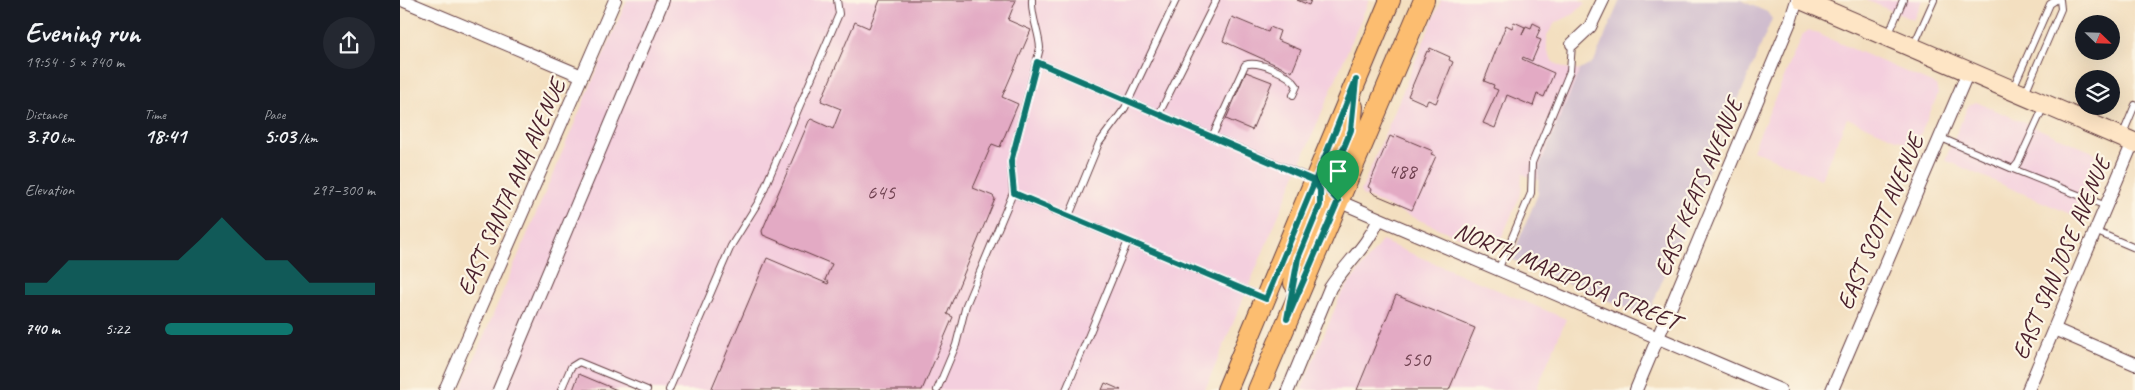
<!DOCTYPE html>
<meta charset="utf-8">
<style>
:root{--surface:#171b24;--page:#242831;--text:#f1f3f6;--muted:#9ea1a6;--accent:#0f766e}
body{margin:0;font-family:Caveat,sans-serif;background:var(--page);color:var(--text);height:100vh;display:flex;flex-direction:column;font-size:19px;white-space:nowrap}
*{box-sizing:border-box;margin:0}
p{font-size:16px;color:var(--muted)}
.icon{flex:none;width:28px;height:28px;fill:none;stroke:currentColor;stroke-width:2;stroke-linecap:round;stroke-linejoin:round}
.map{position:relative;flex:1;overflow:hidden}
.drawer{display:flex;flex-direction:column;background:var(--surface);width:400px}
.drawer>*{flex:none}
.needle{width:32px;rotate:113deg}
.tools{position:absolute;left:1675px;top:15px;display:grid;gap:10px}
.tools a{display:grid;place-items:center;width:45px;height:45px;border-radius:50%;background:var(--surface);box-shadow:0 5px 20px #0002;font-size:25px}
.pin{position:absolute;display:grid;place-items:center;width:42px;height:42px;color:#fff;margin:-51px -21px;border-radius:50% 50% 50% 0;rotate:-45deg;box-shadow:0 0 5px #0007}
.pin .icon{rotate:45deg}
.round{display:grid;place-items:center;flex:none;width:52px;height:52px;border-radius:26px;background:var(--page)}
.headline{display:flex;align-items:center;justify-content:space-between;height:85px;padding:0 25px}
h1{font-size:28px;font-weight:600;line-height:38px}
.stats{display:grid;grid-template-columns:repeat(3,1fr);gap:8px;height:85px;padding:5px 25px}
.stats div{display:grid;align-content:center}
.stats b{font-size:21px;font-weight:600}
.stats small{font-size:14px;font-weight:400}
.stats p{font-size:14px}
.chart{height:140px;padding:10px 25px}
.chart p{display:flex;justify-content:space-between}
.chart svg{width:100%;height:90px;margin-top:5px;fill:var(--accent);opacity:.7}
ul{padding:0 25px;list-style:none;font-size:16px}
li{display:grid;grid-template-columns:80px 60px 1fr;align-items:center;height:38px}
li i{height:12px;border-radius:6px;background:var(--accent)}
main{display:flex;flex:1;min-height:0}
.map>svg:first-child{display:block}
.built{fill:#f4cfde}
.industrial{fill:#d0bdce}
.building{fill:#e3aac4}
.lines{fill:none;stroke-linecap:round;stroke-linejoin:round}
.service-casing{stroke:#633c41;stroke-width:8}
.minor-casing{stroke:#633c41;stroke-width:14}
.secondary-casing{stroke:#633c41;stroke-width:21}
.primary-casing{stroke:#633c41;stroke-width:22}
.service{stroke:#fff;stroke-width:6}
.minor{stroke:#fff;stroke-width:12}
.secondary{stroke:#fee5c5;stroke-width:19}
.primary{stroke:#fcbd6f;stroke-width:20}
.route-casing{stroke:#fff;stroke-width:10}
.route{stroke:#0f766e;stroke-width:6}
.labels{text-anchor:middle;stroke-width:4.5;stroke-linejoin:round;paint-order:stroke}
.number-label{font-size:21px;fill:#704251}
.street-label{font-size:24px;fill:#4a1f2b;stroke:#fcf5e5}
</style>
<main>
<section class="drawer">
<div class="headline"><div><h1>Evening run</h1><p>19:54 · 5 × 740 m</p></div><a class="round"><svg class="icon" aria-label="share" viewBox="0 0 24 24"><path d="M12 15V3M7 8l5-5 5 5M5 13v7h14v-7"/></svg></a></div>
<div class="stats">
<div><p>Distance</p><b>3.70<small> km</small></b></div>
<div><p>Time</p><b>18:41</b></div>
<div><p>Pace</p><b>5:03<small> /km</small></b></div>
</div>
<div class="chart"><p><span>Elevation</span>297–300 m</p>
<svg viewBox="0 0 160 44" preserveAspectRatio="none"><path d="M0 44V38L10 38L20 27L30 27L40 27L50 27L60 27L70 27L80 17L90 6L100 17L110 27L120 27L130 38L140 38L150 38L160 38V44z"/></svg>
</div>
<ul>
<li><b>740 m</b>5:22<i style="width:61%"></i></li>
</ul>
</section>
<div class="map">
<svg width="1735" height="390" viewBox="0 0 1735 390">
<rect width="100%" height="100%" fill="#fcf5e5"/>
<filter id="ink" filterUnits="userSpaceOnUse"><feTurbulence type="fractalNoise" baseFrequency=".02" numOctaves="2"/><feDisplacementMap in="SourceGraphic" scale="10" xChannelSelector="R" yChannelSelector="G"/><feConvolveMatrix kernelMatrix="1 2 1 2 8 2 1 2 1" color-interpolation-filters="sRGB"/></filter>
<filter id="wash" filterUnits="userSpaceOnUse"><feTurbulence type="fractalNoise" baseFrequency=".0096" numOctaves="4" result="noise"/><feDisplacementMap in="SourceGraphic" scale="20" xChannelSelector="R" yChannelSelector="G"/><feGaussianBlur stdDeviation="1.12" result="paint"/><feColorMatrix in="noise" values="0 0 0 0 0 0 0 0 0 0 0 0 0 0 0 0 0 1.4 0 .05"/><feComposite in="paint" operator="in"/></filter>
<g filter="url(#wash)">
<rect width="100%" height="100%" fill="#f3dfc0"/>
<!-- built -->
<g class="built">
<polygon points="227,0 969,0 805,390 61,390"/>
<polygon points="1041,0 1179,0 1185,3 1174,14 1155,23 1147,35 1147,50 1153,62 1165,68 1180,70 1139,167 1138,180 1122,174 1121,193 1095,253 962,195 961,191"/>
<polygon points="1466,0 1522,0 1513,20"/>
<polygon points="1409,30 1536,85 1538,94 1515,147 1447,118 1421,179 1353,150 1402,35"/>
<polygon points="1576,102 1702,156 1704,165 1682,219 1545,160 1568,106"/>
<polygon points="982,241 1166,319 1136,390 901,390 941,294"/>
</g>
<!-- industrial -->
<polygon class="industrial" points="1220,0 1340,0 1367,12 1372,19 1247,317 1111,259 1138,194 1139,167 1180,70 1191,64 1195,59"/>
<g id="blocks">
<!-- building -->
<g class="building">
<polygon points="480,0 616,0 608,20 631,30 602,97 618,104 600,147 592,144 573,188 593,196 595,199 547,314 553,317 522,390 311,390 367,258 428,284 429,282 425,280 432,264 363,235 362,231 409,121 411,119 433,129 441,109 421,101 455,22 469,28"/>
<polygon points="897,0 911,0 909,5"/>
<polygon points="832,17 868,32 870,27 880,31 877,40 901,50 892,72 823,41"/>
<polygon points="1114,22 1125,27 1122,34 1126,26 1131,28 1133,23 1141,27 1136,38 1141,40 1132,61 1123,57 1122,59 1154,73 1144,97 1137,94 1133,106 1107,95 1095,128 1083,123 1098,90 1093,88 1094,85 1084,81 1106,25 1112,28"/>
<polygon points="1030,48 1050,57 1049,60 1053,62 1036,103 1028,100 1026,104 1008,96 1027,51 1029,52"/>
<polygon points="846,72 872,82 852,130 826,119"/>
<polygon points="995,135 1033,151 1031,154 1036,156 1012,210 974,194 971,191 972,189 968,187 990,136 994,138"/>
<polygon points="996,295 1075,328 1049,390 957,390"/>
<polygon points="179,374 217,390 173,390"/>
<polygon points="705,383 721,390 702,390"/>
</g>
</g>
</g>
<g filter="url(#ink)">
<use href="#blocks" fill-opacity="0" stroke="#633c41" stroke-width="1"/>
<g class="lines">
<!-- service casing -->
<g class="service-casing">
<g id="service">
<polyline points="1488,36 1503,0"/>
<polyline points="1513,47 1534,0"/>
<polyline points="637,62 912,179"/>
<polyline points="1613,88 1650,4 1656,0"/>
<polyline points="1625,93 1661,9 1660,0"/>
<polyline points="759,114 816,0"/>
<polyline points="1722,136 1735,105"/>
<path d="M812 137 845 65C858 60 890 74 897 86L893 95"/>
<polyline points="1539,137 1613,169 1618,163 1644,106"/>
<polyline points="1613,169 1706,206"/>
<polyline points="613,193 864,298"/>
<polyline points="669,216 699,143 725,108 776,0"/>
<polyline points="1695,231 1735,248"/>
<polyline points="1098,270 1131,193 1132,163 1170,71 1172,44"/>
<polyline points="161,390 171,367 179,362 247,390"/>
<polyline points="269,390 331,246 359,201 439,14 437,0"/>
<path d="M537 390 556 345 566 305 613 193 611 162 640 48C639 31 631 17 632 0"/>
<polyline points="666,390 728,241"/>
</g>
</g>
<!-- minor casing -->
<g class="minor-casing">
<g id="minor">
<polyline points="2,0 182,76"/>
<polyline points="1172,44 1190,27 1203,0"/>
<polyline points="938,201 1380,390"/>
<polyline points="1654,329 1735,364"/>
<polyline points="45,390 215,0"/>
<polyline points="99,390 263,0"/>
<path d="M888 390 930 288C946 263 967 247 979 219"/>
<polyline points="1236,390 1390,22 1397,0"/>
<polyline points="1432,390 1568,72"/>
<polyline points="1628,390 1733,142"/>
</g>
</g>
<!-- secondary casing -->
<g class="secondary-casing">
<polyline id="secondary" points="1402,0 1735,143"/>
</g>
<!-- primary casing -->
<g class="primary-casing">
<g id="primary">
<polyline points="938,201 929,191 929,184 951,130 953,107"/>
<path d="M894 283C895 275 896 267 898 259 904 236 932 203 915 181"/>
<polyline points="827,390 990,0"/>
<polyline points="858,390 1024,0"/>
</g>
</g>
<!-- service -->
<use href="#service" class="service"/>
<!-- minor -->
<use href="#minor" class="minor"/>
<!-- secondary -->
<use href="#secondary" class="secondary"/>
<!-- primary -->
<use href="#primary" class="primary"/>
</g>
</g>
<g class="lines" filter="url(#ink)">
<!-- route casing -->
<g class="route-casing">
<polyline id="route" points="938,201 929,191 929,184 951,130 956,80 915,181 637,62 611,162 614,193 866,299 915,181 920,190 920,205 898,258 887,319 938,201"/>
</g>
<!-- route -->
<use href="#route" class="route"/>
</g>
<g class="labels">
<!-- number labels -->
<g class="number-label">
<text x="1002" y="178">488</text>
<text x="481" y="199">645</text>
<text x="1016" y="366">550</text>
</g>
<!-- street labels -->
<g class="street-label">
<text transform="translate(111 187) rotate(-66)" y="8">EAST SANTA ANA AVENUE</text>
<text transform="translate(1298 187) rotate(-67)" y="8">EAST KEATS AVENUE</text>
<text transform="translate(1480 222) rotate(-67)" y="8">EAST SCOTT AVENUE</text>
<text transform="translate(1661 258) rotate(-67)" y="8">EAST SAN JOSE AVENUE</text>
<text transform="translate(1167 276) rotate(23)" y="8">NORTH MARIPOSA STREET</text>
</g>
</g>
</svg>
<div class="tools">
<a><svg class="needle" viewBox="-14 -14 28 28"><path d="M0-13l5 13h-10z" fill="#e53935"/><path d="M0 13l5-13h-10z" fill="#9ea1a6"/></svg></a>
<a><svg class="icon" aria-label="layers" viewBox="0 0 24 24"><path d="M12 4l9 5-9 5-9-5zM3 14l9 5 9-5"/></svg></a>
</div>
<div class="pin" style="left:938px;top:201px;background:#1e9e55"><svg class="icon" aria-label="arrive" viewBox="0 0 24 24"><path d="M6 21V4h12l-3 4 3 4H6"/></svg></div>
</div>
</main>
